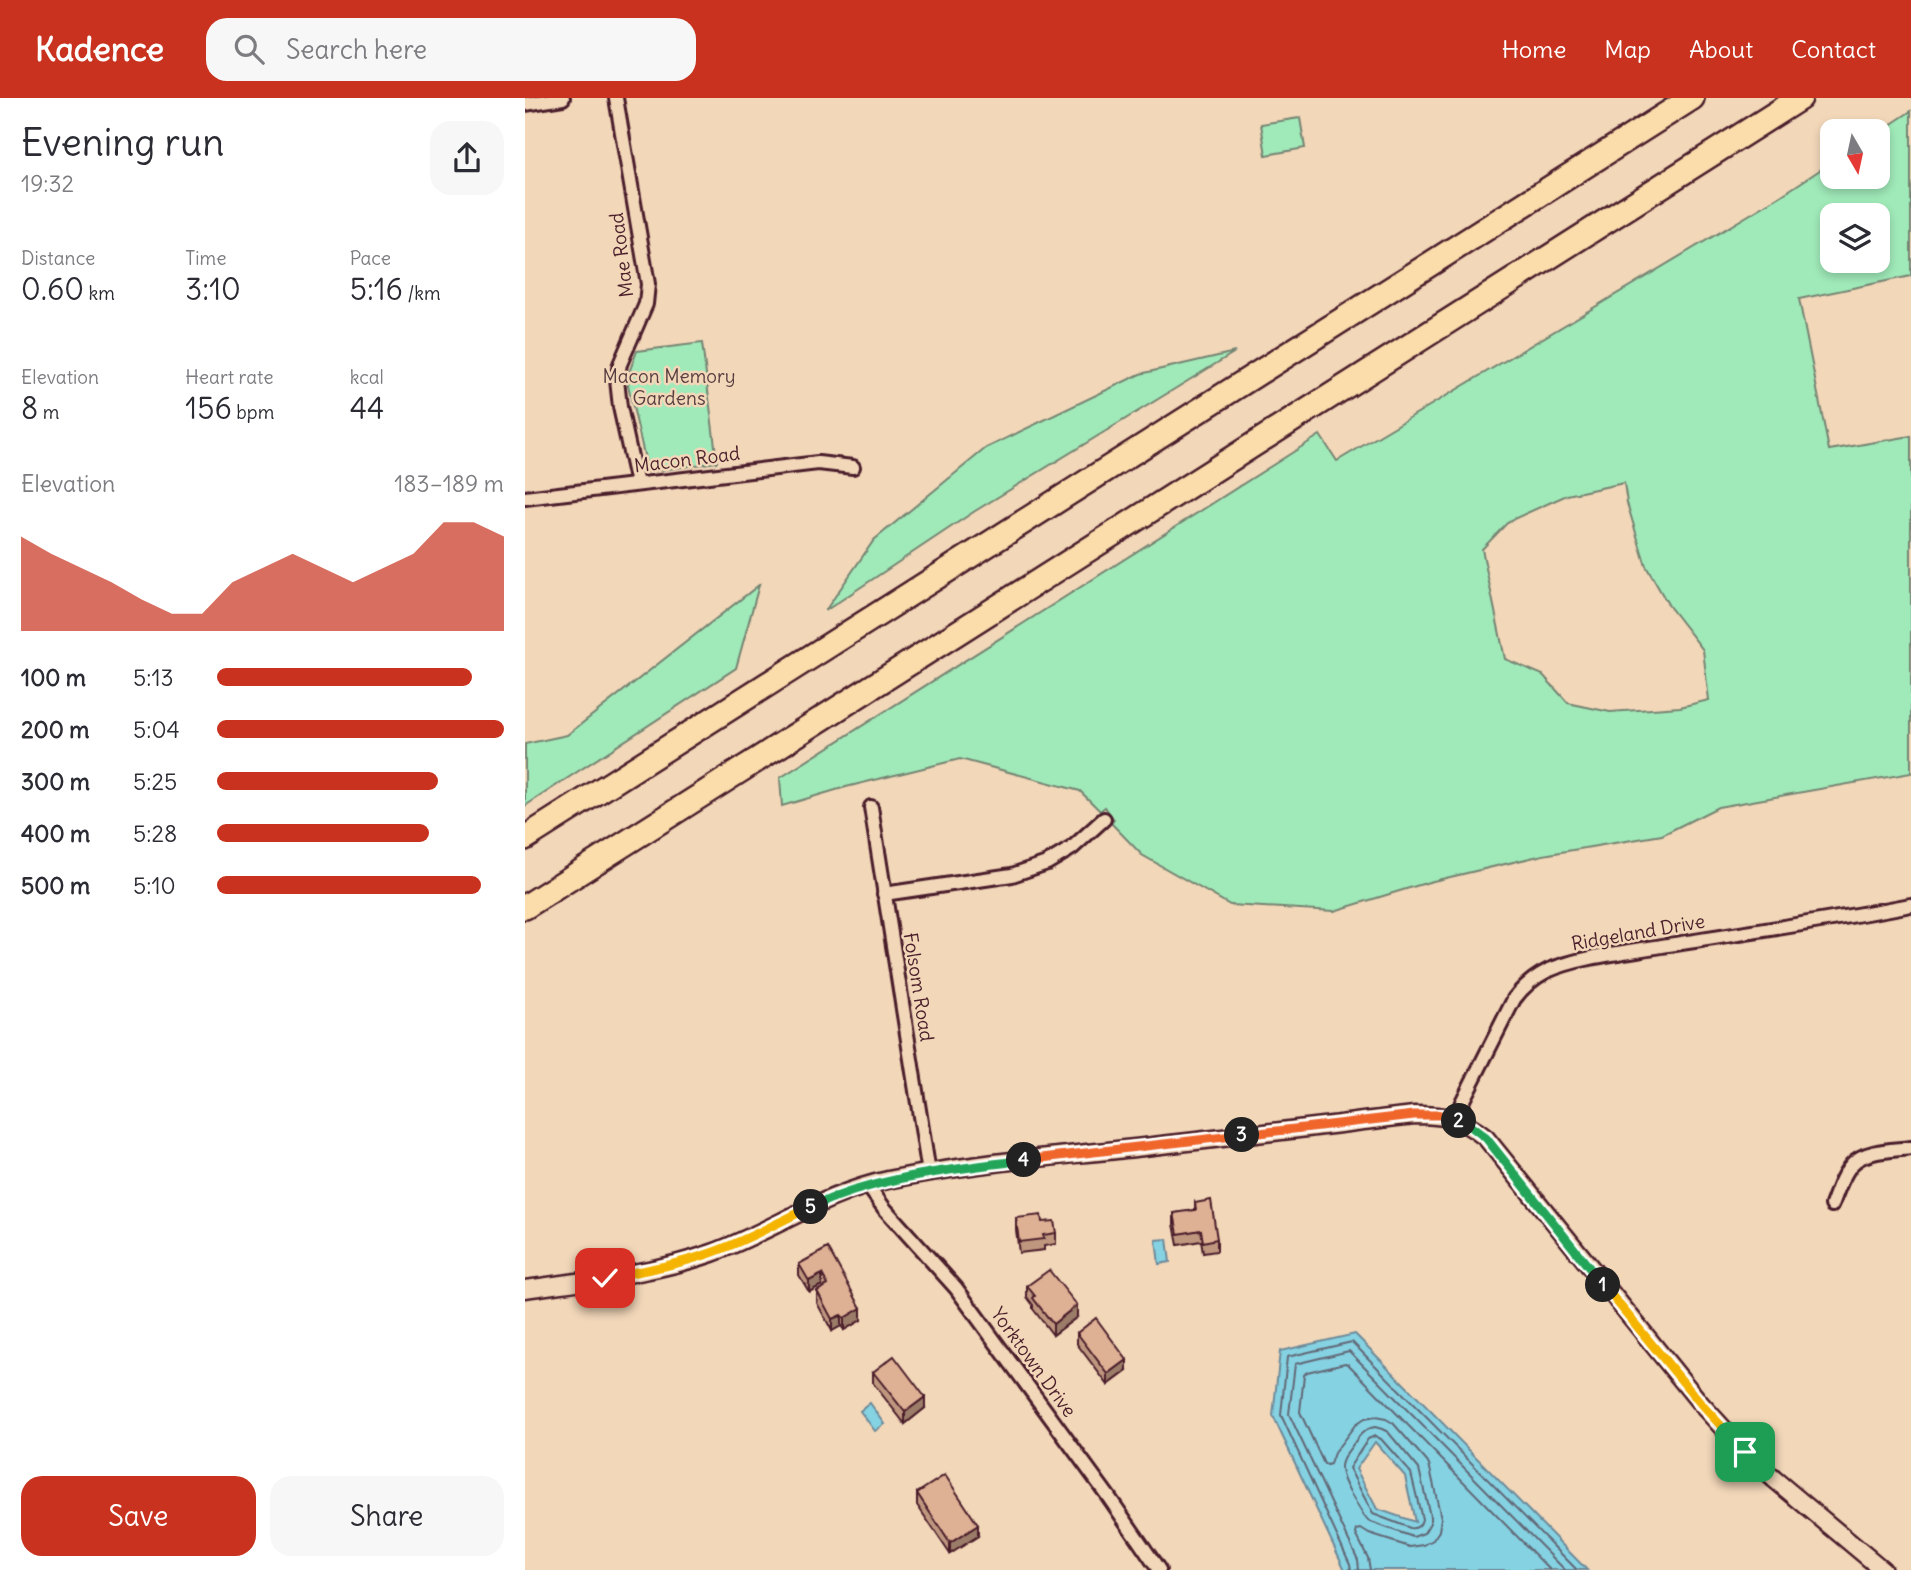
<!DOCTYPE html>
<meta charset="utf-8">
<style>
:root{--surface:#fff;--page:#f7f7f7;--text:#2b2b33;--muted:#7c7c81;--accent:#c8321e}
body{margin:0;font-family:Delius,sans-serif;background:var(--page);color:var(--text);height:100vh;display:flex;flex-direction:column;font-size:26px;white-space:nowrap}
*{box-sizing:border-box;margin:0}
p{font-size:23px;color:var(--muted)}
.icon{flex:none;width:38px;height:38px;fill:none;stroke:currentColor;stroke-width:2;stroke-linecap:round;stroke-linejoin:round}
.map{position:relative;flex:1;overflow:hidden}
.drawer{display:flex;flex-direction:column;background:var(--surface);width:525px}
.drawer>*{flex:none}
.needle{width:46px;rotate:171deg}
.fabs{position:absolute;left:1295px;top:21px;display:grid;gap:14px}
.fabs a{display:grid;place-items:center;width:70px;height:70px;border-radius:14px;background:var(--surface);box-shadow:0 4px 10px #0003;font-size:35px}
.pin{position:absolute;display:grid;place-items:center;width:60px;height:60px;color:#fff;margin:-30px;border-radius:14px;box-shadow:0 4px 10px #0006}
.km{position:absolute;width:35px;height:35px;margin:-18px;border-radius:50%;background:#222;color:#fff;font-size:19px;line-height:35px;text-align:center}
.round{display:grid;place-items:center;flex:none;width:74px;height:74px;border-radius:21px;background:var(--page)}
.head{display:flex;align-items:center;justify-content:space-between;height:119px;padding:0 21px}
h1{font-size:38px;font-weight:600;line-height:52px}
.metrics{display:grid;grid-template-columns:repeat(3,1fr);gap:10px;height:119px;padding:7px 21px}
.metrics div{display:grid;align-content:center}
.metrics b{font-size:30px;font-weight:600}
.metrics small{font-size:19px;font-weight:400}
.metrics p{font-size:19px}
.chart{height:196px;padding:14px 21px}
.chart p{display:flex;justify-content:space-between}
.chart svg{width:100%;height:126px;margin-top:7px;fill:var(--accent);opacity:.7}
.cta{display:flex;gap:14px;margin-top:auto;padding:14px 21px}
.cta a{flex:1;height:80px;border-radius:21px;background:var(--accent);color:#fff;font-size:28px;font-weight:600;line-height:80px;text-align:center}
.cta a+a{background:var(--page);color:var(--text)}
ul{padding:0 21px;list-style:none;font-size:23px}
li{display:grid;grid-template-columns:112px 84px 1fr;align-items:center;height:52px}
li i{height:18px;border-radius:9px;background:var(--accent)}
header{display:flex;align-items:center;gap:42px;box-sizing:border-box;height:98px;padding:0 35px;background:var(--accent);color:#fff}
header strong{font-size:33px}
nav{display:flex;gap:38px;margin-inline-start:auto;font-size:24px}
.search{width:490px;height:63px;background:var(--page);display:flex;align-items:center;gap:18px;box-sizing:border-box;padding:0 24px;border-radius:21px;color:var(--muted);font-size:26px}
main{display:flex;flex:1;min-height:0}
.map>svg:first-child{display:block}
.green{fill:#a0eab9;stroke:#758472;stroke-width:2;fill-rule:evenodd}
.water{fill:#85d2e3;stroke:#6d8a99;stroke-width:2;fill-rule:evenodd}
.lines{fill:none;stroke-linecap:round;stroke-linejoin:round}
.shore{stroke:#626775;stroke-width:2}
.minor-casing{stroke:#4a1f2b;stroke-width:18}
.tertiary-casing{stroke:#4a1f2b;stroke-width:21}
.motorway-casing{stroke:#4a1f2b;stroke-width:28}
.minor{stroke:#f2d7b9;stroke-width:12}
.tertiary{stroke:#f2d7b9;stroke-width:16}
.motorway{stroke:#faddab;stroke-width:23}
.wall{fill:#bf977f;stroke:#4a1f2b;stroke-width:2}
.shaded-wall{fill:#9b7b68;stroke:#4a1f2b;stroke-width:2}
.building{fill:#deb094;stroke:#4a1f2b;stroke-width:2}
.split-1-casing{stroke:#fff;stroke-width:14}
.split-2-casing{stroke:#fff;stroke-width:14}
.split-3-casing{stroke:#fff;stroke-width:14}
.split-4-casing{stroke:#fff;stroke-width:14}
.split-5-casing{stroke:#fff;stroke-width:14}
.split-6-casing{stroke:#fff;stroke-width:14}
.split-1{stroke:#f5b400;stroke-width:9}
.split-2{stroke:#22a559;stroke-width:9}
.split-3{stroke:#f0652b;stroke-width:9}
.split-4{stroke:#f0652b;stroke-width:9}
.split-5{stroke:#22a559;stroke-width:9}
.split-6{stroke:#f5b400;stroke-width:9}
.labels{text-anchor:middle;stroke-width:5;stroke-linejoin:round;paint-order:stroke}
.street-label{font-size:19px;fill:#4a1f2b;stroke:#f2d7b9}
.park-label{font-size:19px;fill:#573d40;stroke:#f2d7b9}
</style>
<header>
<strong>Kadence</strong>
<div class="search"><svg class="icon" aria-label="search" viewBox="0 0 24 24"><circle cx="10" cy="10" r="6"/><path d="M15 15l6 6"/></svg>Search here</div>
<nav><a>Home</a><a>Map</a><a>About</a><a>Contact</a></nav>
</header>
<main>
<section class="drawer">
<div class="head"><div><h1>Evening run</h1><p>19:32</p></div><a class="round"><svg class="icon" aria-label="share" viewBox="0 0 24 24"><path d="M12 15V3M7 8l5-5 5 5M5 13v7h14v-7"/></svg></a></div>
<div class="metrics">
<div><p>Distance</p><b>0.60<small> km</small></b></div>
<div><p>Time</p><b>3:10</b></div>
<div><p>Pace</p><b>5:16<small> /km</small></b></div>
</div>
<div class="metrics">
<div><p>Elevation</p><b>8<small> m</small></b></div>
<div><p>Heart rate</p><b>156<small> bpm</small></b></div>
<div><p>kcal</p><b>44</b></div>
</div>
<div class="chart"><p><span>Elevation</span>183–189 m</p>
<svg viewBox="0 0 160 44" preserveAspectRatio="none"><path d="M0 44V11L10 17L20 22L30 27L40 33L50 38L60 38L70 27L80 22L90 17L100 22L110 27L120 22L130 17L140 6L150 6L160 11V44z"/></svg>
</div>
<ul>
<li><b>100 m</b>5:13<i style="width:89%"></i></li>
<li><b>200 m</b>5:04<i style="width:100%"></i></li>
<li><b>300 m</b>5:25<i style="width:77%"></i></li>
<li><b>400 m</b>5:28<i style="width:74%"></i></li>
<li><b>500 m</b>5:10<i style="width:92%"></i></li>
</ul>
<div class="cta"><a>Save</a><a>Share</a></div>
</section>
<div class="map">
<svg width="1386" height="1472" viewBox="0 0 1386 1472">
<rect width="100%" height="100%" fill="#f2d7b9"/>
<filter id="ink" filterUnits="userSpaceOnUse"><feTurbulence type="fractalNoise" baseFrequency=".0143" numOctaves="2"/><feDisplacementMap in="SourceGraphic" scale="14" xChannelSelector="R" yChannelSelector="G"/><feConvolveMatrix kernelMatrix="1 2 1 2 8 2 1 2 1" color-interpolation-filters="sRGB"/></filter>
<g filter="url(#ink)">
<!-- green -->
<g class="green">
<path d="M1386 13V178L1274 201 1304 352 1386 338V675L1193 709 1137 737 1018 757 904 784 809 813 705 807 617 757 586 725 589 722 580 709 575 713 555 693 435 661 321 689 257 708 255 680 795 337 812 363 1254 99 1307 64V79H1353V35ZM1307 117H1353V163H1307ZM1099 385 1102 405 1121 468 1144 508 1178 552 1184 602 1155 609 1085 614 1043 605 1018 577 980 561 957 451 984 423 1042 397Z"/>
<polygon points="775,20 780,50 741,57 736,26"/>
<polygon points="177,245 192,364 123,374 103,287 105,272 112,253"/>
<polygon points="710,254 450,413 300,513 349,442 461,350 615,276"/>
<polygon points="234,487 211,570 0,708 0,646 42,637"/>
</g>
<!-- water -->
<g class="water">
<polygon points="642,1141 645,1164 634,1166 631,1142"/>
<path d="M830 1236 1062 1472H820L748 1318 755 1253ZM850 1344 880 1378 890 1424 852 1411 831 1371Z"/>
<polygon points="345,1305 360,1326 350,1333 335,1313"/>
</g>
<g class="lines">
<!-- shore -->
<g class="shore">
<path d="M850 1329 857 1331 863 1334 894 1371 905 1418V1425L899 1435 888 1439 843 1423 839 1418C832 1406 811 1377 817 1364 819 1357 825 1351 829 1345 835 1337 839 1331 850 1329Z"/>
<path d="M850 1338 856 1341 886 1375 897 1421C896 1427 892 1431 885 1430L848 1416 824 1370 843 1341Z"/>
<polyline points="826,1472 825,1466 756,1317 762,1259 827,1244 1052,1472"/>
<polyline points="834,1472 833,1462 764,1316 770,1266 824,1253 1040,1472"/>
<polyline points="845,1472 843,1460 831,1436 832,1432 836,1431 844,1436 885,1449 899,1447 908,1442 914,1433 916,1420 904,1366 868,1325 861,1321 850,1319 839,1321 830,1327 809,1355 805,1366 802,1367 799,1366 775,1314 779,1277 782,1274 820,1265 823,1266 1025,1472"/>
</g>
<!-- minor casing -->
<g class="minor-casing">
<g id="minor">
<polyline points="91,0 123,186 121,206 95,266 92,282 95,309 112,386"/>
<polyline points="0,6 38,0"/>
<polyline points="0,400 293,365 328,369"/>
<polyline points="346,709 404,1075"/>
<polyline points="359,796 487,777 522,765 547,750 579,721"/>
<path d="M931 1021 937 1004 989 901C998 889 1008 880 1022 873 1053 859 1102 854 1137 848 1220 835 1303 823 1386 807"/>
<polyline points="343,1088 359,1110 431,1190 583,1398 634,1472"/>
<path d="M1307 1107C1312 1094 1317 1077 1327 1066 1339 1052 1369 1052 1386 1050"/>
</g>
</g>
<!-- tertiary casing -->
<g class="tertiary-casing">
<path id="tertiary" d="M0 1191C62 1182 127 1176 187 1155 247 1133 300 1095 363 1082 444 1065 528 1059 610 1050 703 1040 796 1028 889 1017 921 1017 936 1020 961 1040L1176 1306 1220 1354 1249 1381 1358 1472"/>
</g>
<!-- motorway casing -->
<g class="motorway-casing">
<g id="motorway">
<polyline points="0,740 1167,0"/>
<polyline points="0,809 1275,0"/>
</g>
</g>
<!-- minor -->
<use href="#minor" class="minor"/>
<!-- tertiary -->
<use href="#tertiary" class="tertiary"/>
<!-- motorway -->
<use href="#motorway" class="motorway"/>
</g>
<!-- wall -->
<g class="wall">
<polygon points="670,1105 692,1141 692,1153 678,1155 676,1143 653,1147 649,1126 649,1115 670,1112"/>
<polygon points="491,1120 517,1124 531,1135 531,1146 519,1148 519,1152 494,1155 491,1132"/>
<polygon points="303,1150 336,1222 319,1232 316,1228 307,1233 292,1205 292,1193 298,1190 297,1187 284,1194 274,1177 274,1166"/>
<polygon points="502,1188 552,1219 528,1237 508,1211 508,1207 502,1199"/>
<polygon points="552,1235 602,1273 583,1287 552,1246"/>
<polygon points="348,1274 400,1310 380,1326 348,1285"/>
<polygon points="392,1395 453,1438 425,1456 392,1407"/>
</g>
<!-- shaded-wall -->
<g class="shaded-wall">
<polygon points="297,1176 297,1187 284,1194 284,1183"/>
<polygon points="552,1207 552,1219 528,1237 528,1226"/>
<polygon points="336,1210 336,1222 319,1232 319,1220"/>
<polygon points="316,1217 316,1228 307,1233 307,1221"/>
<polygon points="602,1262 602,1273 583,1287 583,1276"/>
<polygon points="400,1299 400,1310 380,1326 380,1314"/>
<polygon points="453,1427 453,1438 425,1456 425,1445"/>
</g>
<!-- building -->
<g class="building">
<polygon points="686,1102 692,1141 678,1144 676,1132 653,1136 649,1115 671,1112 670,1105"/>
<polygon points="516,1117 517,1124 529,1123 531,1135 518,1137 519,1141 494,1144 491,1120"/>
<polygon points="303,1150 336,1210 319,1220 316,1217 307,1221 292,1193 303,1187 297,1176 284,1183 274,1166"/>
<polygon points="524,1172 552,1207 528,1226 508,1200 510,1198 502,1188"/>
<polygon points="571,1220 602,1262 583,1276 552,1235"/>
<polygon points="369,1258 400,1299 380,1314 348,1274"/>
<polygon points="420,1377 453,1427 425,1445 392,1395"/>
</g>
</g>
<g class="lines" filter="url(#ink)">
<!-- split-1 casing -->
<g class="split-1-casing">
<polyline id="split-1" points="1078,1187 1176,1306 1220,1354"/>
</g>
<!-- split-2 casing -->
<g class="split-2-casing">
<polyline id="split-2" points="934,1023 944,1027 961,1040 1078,1187"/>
</g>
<!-- split-3 casing -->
<g class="split-3-casing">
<polyline id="split-3" points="717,1037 889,1017 916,1017 934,1023"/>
</g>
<!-- split-4 casing -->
<g class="split-4-casing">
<polyline id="split-4" points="499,1062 717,1037"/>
</g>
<!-- split-5 casing -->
<g class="split-5-casing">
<path id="split-5" d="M286 1109C354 1078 426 1072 499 1062"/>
</g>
<!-- split-6 casing -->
<g class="split-6-casing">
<path id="split-6" d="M80 1180C115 1173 152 1167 186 1155 221 1143 253 1124 286 1109"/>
</g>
<!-- split-1 -->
<use href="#split-1" class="split-1"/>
<!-- split-2 -->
<use href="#split-2" class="split-2"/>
<!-- split-3 -->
<use href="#split-3" class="split-3"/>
<!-- split-4 -->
<use href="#split-4" class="split-4"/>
<!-- split-5 -->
<use href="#split-5" class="split-5"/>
<!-- split-6 -->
<use href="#split-6" class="split-6"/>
</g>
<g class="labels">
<!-- street labels -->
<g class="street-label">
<text transform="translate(96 157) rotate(-97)" y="7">Mae Road</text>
<text transform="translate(162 361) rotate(-7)" y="7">Macon Road</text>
<text transform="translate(1113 834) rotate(-10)" y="7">Ridgeland Drive</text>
<text transform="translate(394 889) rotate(81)" y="7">Folsom Road</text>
<text transform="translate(509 1264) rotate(54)" y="7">Yorktown Drive</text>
</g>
<!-- park labels -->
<g class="park-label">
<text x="144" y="285">Macon Memory<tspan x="144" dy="22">Gardens</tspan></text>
</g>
</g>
</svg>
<div class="fabs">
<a><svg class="needle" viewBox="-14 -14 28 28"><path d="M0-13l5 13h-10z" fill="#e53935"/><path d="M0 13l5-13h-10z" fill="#7c7c81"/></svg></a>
<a><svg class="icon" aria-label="layers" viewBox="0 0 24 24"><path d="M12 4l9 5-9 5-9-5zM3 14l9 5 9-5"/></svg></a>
</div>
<div class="pin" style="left:1220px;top:1354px;background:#1e9e55"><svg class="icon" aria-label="arrive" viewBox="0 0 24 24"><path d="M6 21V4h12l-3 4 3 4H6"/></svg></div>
<div class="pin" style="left:80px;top:1180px;background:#d93025"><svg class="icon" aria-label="check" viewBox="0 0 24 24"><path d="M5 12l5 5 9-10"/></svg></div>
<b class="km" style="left:1078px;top:1187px">1</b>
<b class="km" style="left:934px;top:1023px">2</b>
<b class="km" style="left:717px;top:1037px">3</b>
<b class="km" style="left:499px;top:1062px">4</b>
<b class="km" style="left:286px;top:1109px">5</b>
</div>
</main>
